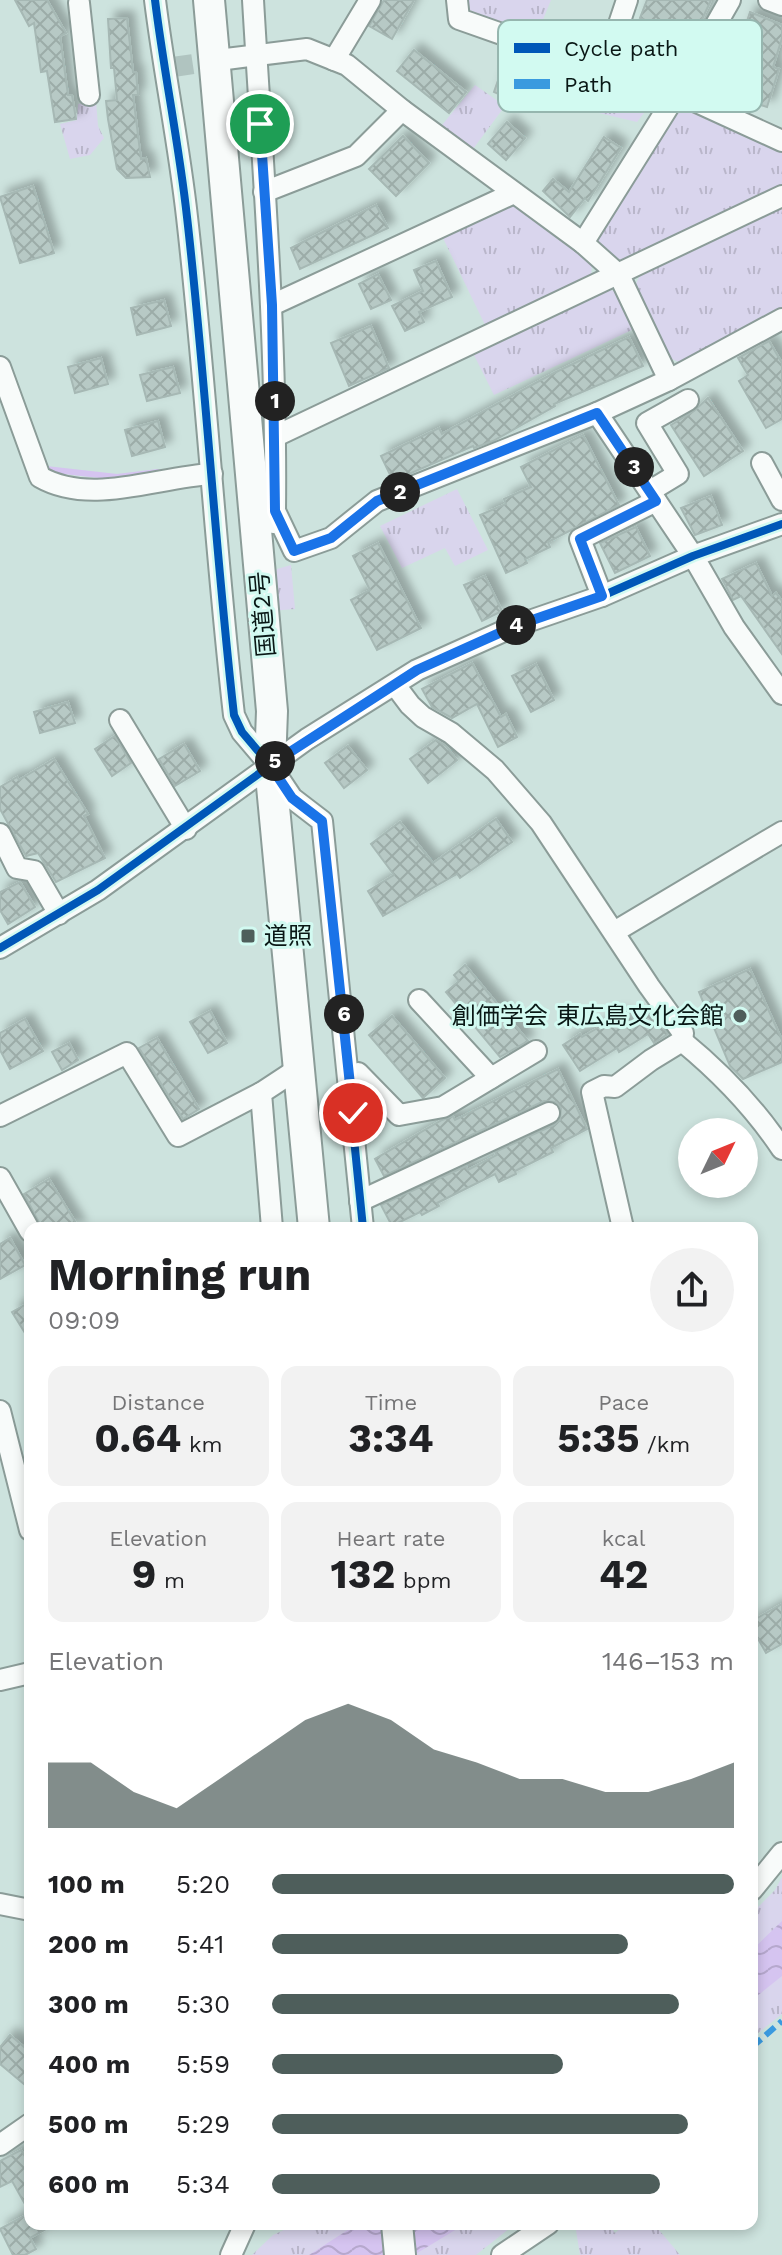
<!DOCTYPE html>
<meta charset="utf-8">
<style>
:root{--surface:#fff;--page:#f2f2f2;--text:#202124;--muted:#757577;--accent:#4e5e5b}
body{margin:0;font-family:"Work Sans","Noto Sans JP",sans-serif;background:var(--page);color:var(--text);height:100vh;display:flex;flex-direction:column;font-size:30px;white-space:nowrap}
*{box-sizing:border-box;margin:0}
p{font-size:26px;color:var(--muted)}
.icon{flex:none;width:44px;height:44px;fill:none;stroke:currentColor;stroke-width:2;stroke-linecap:round;stroke-linejoin:round}
.map{position:relative;flex:1;overflow:hidden}
.sheet{position:absolute;left:24px;top:1222px;width:734px;height:1008px;display:flex;flex-direction:column;background:var(--surface);border-radius:16px;box-shadow:0 4px 12px #0003}
.sheet>*{flex:none}
.needle{width:52px;rotate:47deg}
.buttons{position:absolute;left:678px;top:1118px;display:grid;gap:16px}
.buttons a{display:grid;place-items:center;width:80px;height:80px;border-radius:50%;background:var(--surface);box-shadow:0 4px 12px #0003;font-size:40px}
.pin{position:absolute;display:grid;place-items:center;width:68px;height:68px;color:#fff;margin:-34px;border:4px solid #fff;border-radius:50%;box-shadow:0 2px 8px #0007}
.km{position:absolute;width:40px;height:40px;margin:-20px;border-radius:50%;background:#222;color:#fff;font-size:22px;line-height:40px;text-align:center}
.round{display:grid;place-items:center;flex:none;width:84px;height:84px;border-radius:42px;background:var(--page)}
.headline{display:flex;align-items:center;justify-content:space-between;height:136px;padding:0 24px}
h1{font-size:44px;font-weight:700;line-height:60px}
.stats{display:grid;grid-template-columns:repeat(3,1fr);gap:12px;height:136px;padding:8px 24px}
.stats div{display:grid;align-content:center;border-radius:16px;background:var(--page);text-align:center}
.stats b{font-size:40px;font-weight:700}
.stats small{font-size:22px;font-weight:400}
.stats p{font-size:22px}
.chart{height:224px;padding:16px 24px}
.chart p{display:flex;justify-content:space-between}
.chart svg{width:100%;height:144px;margin-top:8px;fill:var(--accent);opacity:.7}
ul{padding:0 24px;list-style:none;font-size:26px}
li{display:grid;grid-template-columns:128px 96px 1fr;align-items:center;height:60px}
li i{height:20px;border-radius:10px;background:var(--accent)}
.map>svg:first-child{display:block}
.grass{fill:url(#grass-tufts)}
.water{fill:url(#water-waves)}
.lines{fill:none;stroke-linecap:round;stroke-linejoin:round}
.stream{stroke:#d5c4f0;stroke-width:6}
.building{fill:url(#building-cross-hatch);stroke:#a6b8b4;stroke-width:2;filter:url(#shadow)}
.minor-tunnel{stroke:#b0c4c0;stroke-width:20;stroke-dasharray:20 10;stroke-linecap:butt}
.minor-casing{stroke:#8b9c98;stroke-width:24}
.highway-casing{stroke:#8b9c98;stroke-width:34}
.minor{stroke:#f8fbfa;stroke-width:20}
.highway{stroke:#f8fbfa;stroke-width:30}
.quiet{stroke:#3a9adf;stroke-width:6;stroke-dasharray:12 6;stroke-linecap:butt}
.cycleway-casing{stroke:#d2faf1;stroke-width:13}
.cycleway{stroke:#0057b8;stroke-width:8}
.route-casing{stroke:#fff;stroke-width:16}
.route{stroke:#1a73e8;stroke-width:10}
.poi-dot{fill:#4e5e5b;stroke:#d2faf1;stroke-width:3}
.labels{text-anchor:middle;stroke-width:6;stroke-linejoin:round;paint-order:stroke}
.street-label{font-size:24px;fill:#091715;stroke:#d2faf1}
.poi-label{font-size:24px;fill:#091715;stroke:#d2faf1;text-anchor:start}
.key{fill:#d2faf1;stroke:#96b6af;stroke-width:2}
.key-label{font-size:22px;fill:#091715}
</style>
<div class="map">
<svg width="782" height="2255" viewBox="0 0 782 2255">
<defs>
<pattern id="grass-tufts" width="24" height="20" patternUnits="userSpaceOnUse" patternTransform="scale(2)"><rect width="24" height="20" fill="#d9d5ed"/><path d="M3 7l-1-3M5 7V3M7 7l1-3M15 17l-1-3M17 17v-4M19 17l1-3" fill="none" stroke="#b9b6ca"/></pattern>
<pattern id="water-waves" width="16" height="10" patternUnits="userSpaceOnUse" patternTransform="scale(2)"><rect width="16" height="10" fill="#d5c4f0"/><path d="M0 5q4-4 8 0t8 0" fill="none" stroke="#b6a8cd"/></pattern>
<pattern id="building-cross-hatch" width="8" height="8" patternUnits="userSpaceOnUse" patternTransform="scale(2)"><rect width="8" height="8" fill="#b7c9c5"/><path d="M0 0l8 8M0 8l8-8" fill="none" stroke="#9caca8"/></pattern>
<filter id="shadow"><feDropShadow dx="7" dy="-7" stdDeviation="4" flood-color="#0004"/></filter>
</defs>
<rect width="100%" height="100%" fill="#cde3de"/>
<!-- grass -->
<g class="grass">
<polygon points="468,0 551,0 535,39 470,10"/>
<polygon points="619,59 671,78 637,122 586,110 527,104 541,62 598,79 612,75"/>
<polygon points="475,85 505,106 473,149 442,125"/>
<polygon points="96,101 98,126 104,138 90,155 70,159 60,124 77,120 78,104"/>
<path d="M690 108 782 148V186L628 261C613 260 599 251 597 235L675 114Z"/>
<polygon points="509,202 517,203 592,261 591,279 487,329 442,236"/>
<polygon points="782,208 782,311 683,364 670,358 635,286 640,275"/>
<polygon points="605,289 620,292 636,328 494,395 472,351"/>
<polygon points="457,489 488,550 455,566 445,548 402,568 380,526"/>
<polygon points="291,565 295,609 271,611 269,586 277,569"/>
<polygon points="782,1877 782,2014 752,2038 752,1913 775,1890"/>
<polygon points="297,2224 515,2224 476,2255 252,2255 273,2235"/>
<polygon points="575,2224 609,2224 615,2233 626,2224 654,2224 680,2255 580,2255"/>
</g>
<!-- water -->
<g class="water">
<polygon points="782,1921 782,1976 752,2000 752,1950"/>
<polygon points="357,2224 465,2224 414,2255 309,2255"/>
</g>
<g class="lines">
<!-- stream -->
<polyline class="stream" points="46,469 117,477 158,472"/>
</g>
<!-- building -->
<g class="building">
<polygon points="15,0 47,0 66,33 60,36 68,95 72,95 76,119 55,122 47,71 41,72 34,23 29,26"/>
<polygon points="384,0 414,0 392,39 369,26"/>
<polygon points="647,0 711,0 693,39 640,18"/>
<polygon points="750,12 782,25 782,38 773,67 779,69 767,107 723,93"/>
<polygon points="127,18 133,72 136,72 138,95 133,95 141,159 146,158 150,177 126,178 117,169 108,119 106,101 117,100 114,68 111,68 108,19"/>
<polygon points="414,50 466,92 449,113 397,71"/>
<polygon points="504,63 533,77 521,104 494,92"/>
<polygon points="507,122 525,138 506,160 488,144"/>
<polygon points="403,136 429,163 396,196 369,169"/>
<polygon points="604,137 621,148 588,201 585,198 570,217 543,191 553,179 569,192"/>
<polygon points="33,186 54,253 20,263 0,197"/>
<polygon points="376,205 388,228 300,269 291,248"/>
<polygon points="436,261 452,297 419,312 424,322 405,331 392,306 423,291 414,270"/>
<polygon points="378,274 391,300 371,309 359,284"/>
<polygon points="164,300 171,326 137,335 131,308"/>
<polygon points="371,326 389,368 349,386 331,343"/>
<polygon points="629,337 643,366 554,404 555,406 493,441 474,448 473,446 393,481 381,456 439,428 442,434 554,373"/>
<polygon points="769,341 782,363 782,419 766,428 739,381 748,375 738,358"/>
<polygon points="101,358 108,384 75,393 68,367"/>
<polygon points="173,367 180,393 147,401 140,375"/>
<polygon points="708,398 743,451 704,476 671,425 694,411"/>
<polygon points="158,421 165,447 132,456 125,430"/>
<polygon points="583,435 619,505 548,542 550,547 525,559 527,563 506,573 480,515 506,504 504,499 531,487 521,467"/>
<polygon points="711,496 722,525 695,535 681,508"/>
<polygon points="636,527 650,556 615,573 600,543"/>
<polygon points="378,543 421,628 377,650 351,600 370,590 353,556"/>
<polygon points="756,563 772,596 776,593 782,601 782,654 741,596 733,600 722,579"/>
<polygon points="485,576 502,611 482,621 464,585"/>
<polygon points="472,663 501,717 506,714 517,737 498,747 477,704 452,718 432,707 422,689"/>
<polygon points="536,664 554,700 531,712 512,676"/>
<polygon points="68,702 75,723 40,733 34,712"/>
<polygon points="115,736 131,763 112,776 95,749"/>
<polygon points="436,740 446,746 457,760 428,783 410,759"/>
<polygon points="184,744 200,771 175,786 159,759"/>
<polygon points="348,746 367,770 344,788 325,763"/>
<polygon points="54,759 88,814 84,816 105,858 56,882 38,853 26,856 0,809 0,787 17,777 19,780"/>
<polygon points="496,819 512,842 460,878 457,874 383,916 368,891 394,875 371,844 400,822 433,863"/>
<polygon points="20,882 35,907 8,924 0,910 0,892"/>
<polygon points="465,965 528,1041 500,1057 446,992 459,981 454,975"/>
<polygon points="750,969 782,1040 782,1062 743,1079 730,1066 699,992"/>
<polygon points="210,1011 227,1043 208,1053 190,1022"/>
<polygon points="652,1012 668,1034 654,1043 648,1034 619,1052 617,1048 580,1071 563,1045 580,1034 582,1037 620,1015 628,1028"/>
<polygon points="392,1016 445,1078 423,1098 369,1035"/>
<polygon points="25,1019 43,1051 10,1069 0,1050 0,1033"/>
<polygon points="157,1038 199,1109 183,1119 139,1048"/>
<polygon points="69,1043 78,1060 62,1070 52,1052"/>
<polygon points="558,1069 587,1129 551,1148 553,1152 515,1171 516,1174 499,1182 495,1174 437,1203 439,1206 422,1215 420,1212 392,1226 381,1205 466,1166 468,1170 497,1155 495,1152 554,1125 560,1120 561,1108 556,1102 544,1101 384,1176 375,1159 442,1120 453,1116 455,1120"/>
<polygon points="49,1179 79,1228 42,1228 24,1194"/>
<polygon points="10,1238 25,1265 0,1279 0,1244"/>
<polygon points="30,1302 30,1341 12,1312"/>
<polygon points="782,1604 782,1644 766,1653 752,1628 752,1621"/>
<polygon points="10,2035 30,2052 30,2089 0,2064 0,2047"/>
<polygon points="21,2150 30,2165 30,2224 55,2224 30,2238 36,2249 25,2255 13,2255 0,2229 30,2213 12,2181 0,2187 0,2161"/>
</g>
<g class="lines">
<!-- minor-tunnel -->
<polyline class="minor-tunnel" points="173,67 226,59"/>
<!-- minor casing -->
<g class="minor-casing">
<g id="minor">
<path d="M155 0C164 73 179 144 187 217 206 383 215 549 234 715L242 732 270 765 292 798 322 821 363 1228"/>
<path d="M253 0C263 170 277 341 275 511L273 523"/>
<polyline points="457,0 459,19 590,65 608,57 627,0"/>
<polyline points="769,0 782,5"/>
<polyline points="79,3 89,95"/>
<polyline points="226,59 307,49 347,65 402,110 583,243 619,275 669,380"/>
<polyline points="334,60 370,0"/>
<polyline points="677,93 782,141"/>
<polyline points="264,192 356,156 402,110"/>
<polyline points="583,243 677,93 730,0"/>
<polyline points="272,305 514,193"/>
<path d="M0 367 40 477C91 506 156 477 212 474"/>
<polyline points="597,413 693,556 734,627 782,694"/>
<polyline points="276,436 782,196"/>
<polyline points="762,463 782,500"/>
<polyline points="650,491 678,474 647,423 688,400"/>
<polyline points="275,511 294,551 331,538 377,501 597,413 669,380 782,319"/>
<polyline points="602,596 580,539 656,501"/>
<polyline points="395,685 410,705 423,717 451,733 495,770 541,823 649,986 683,1033 682,1041 651,1060 615,1087 604,1086 592,1092 623,1228"/>
<polyline points="120,720 186,829"/>
<polyline points="0,834 17,868 34,871 59,914"/>
<polyline points="614,932 782,832"/>
<polyline points="0,948 98,890 307,739 417,670 515,626 602,596 693,556 782,524"/>
<polyline points="419,1000 491,1078"/>
<path d="M682 1041C721 1073 754 1107 782 1149"/>
<polyline points="358,1073 399,1115 443,1107 536,1051"/>
<polyline points="0,1116 127,1053 178,1136 261,1093"/>
<polyline points="0,1178 30,1231"/>
<polyline points="360,1201 549,1113"/>
<polyline points="272,1228 261,1093 299,1068"/>
<polyline points="0,1411 30,1530"/>
<polyline points="0,1680 30,1673"/>
<polyline points="752,1890 782,1853"/>
<polyline points="0,1904 30,1910"/>
<polyline points="0,2145 30,2124"/>
<polyline points="231,2255 245,2224"/>
<polyline points="502,2255 548,2224"/>
</g>
</g>
<!-- highway casing -->
<g class="highway-casing">
<g id="highway">
<polyline points="209,0 272,711 270,765 314,1228"/>
<polyline points="397,2224 400,2255"/>
</g>
</g>
<!-- minor -->
<use href="#minor" class="minor"/>
<!-- highway -->
<use href="#highway" class="highway"/>
<!-- quiet -->
<polyline class="quiet" points="752,2047 782,2021"/>
<!-- cycleway casing -->
<g class="cycleway-casing">
<g id="cycleway">
<path d="M155 0C164 73 179 144 187 217 206 383 215 549 234 715L242 732 270 765 292 798 322 821 363 1228"/>
<polyline points="0,948 98,890 307,739 417,670 515,626 602,596 693,556 782,524"/>
</g>
</g>
<!-- cycleway -->
<use href="#cycleway" class="cycleway"/>
</g>
<g class="lines">
<!-- route casing -->
<g class="route-casing">
<polyline id="route" points="260,124 272,305 275,511 294,551 331,538 377,501 597,413 656,501 580,539 602,596 515,626 417,670 270,765 292,798 322,821 353,1113"/>
</g>
<!-- route -->
<use href="#route" class="route"/>
</g>
<!-- markers -->
<g class="poi-dot">
<rect x="240" y="928" width="16" height="16" rx="4"/>
<circle cx="740" cy="1016" r="8"/>
</g>
<g class="labels">
<!-- street labels -->
<g class="street-label">
<text transform="translate(263 614) rotate(-95)" y="8">国道2号</text>
</g>
<!-- poi labels -->
<g class="poi-label">
<text x="264" y="944">道照</text>
<text x="724" y="1024" text-anchor="end">創価学会 東広島文化会館</text>
</g>
</g>
<!-- legend -->
<rect x="498" y="20" width="264" height="92" rx="12" class="key"/>
<rect x="514" y="43" width="36" height="10" fill="#0057b8"/>
<rect x="514" y="79" width="36" height="10" fill="#3a9adf"/>
<g class="key-label">
<text x="564" y="56">Cycle path</text>
<text x="564" y="92">Path</text>
</g>
</svg>
<div class="buttons">
<a><svg class="needle" viewBox="-14 -14 28 28"><path d="M0-13l5 13h-10z" fill="#e53935"/><path d="M0 13l5-13h-10z" fill="#757577"/></svg></a>
</div>
<div class="pin" style="left:260px;top:124px;background:#1e9e55"><svg class="icon" aria-label="arrive" viewBox="0 0 24 24"><path d="M6 21V4h12l-3 4 3 4H6"/></svg></div>
<div class="pin" style="left:353px;top:1113px;background:#d93025"><svg class="icon" aria-label="check" viewBox="0 0 24 24"><path d="M5 12l5 5 9-10"/></svg></div>
<b class="km" style="left:275px;top:401px">1</b>
<b class="km" style="left:400px;top:492px">2</b>
<b class="km" style="left:634px;top:467px">3</b>
<b class="km" style="left:516px;top:625px">4</b>
<b class="km" style="left:275px;top:761px">5</b>
<b class="km" style="left:344px;top:1014px">6</b>
<section class="sheet">
<div class="headline"><div><h1>Morning run</h1><p>09:09</p></div><a class="round"><svg class="icon" aria-label="share" viewBox="0 0 24 24"><path d="M12 15V3M7 8l5-5 5 5M5 13v7h14v-7"/></svg></a></div>
<div class="stats">
<div><p>Distance</p><b>0.64<small> km</small></b></div>
<div><p>Time</p><b>3:34</b></div>
<div><p>Pace</p><b>5:35<small> /km</small></b></div>
</div>
<div class="stats">
<div><p>Elevation</p><b>9<small> m</small></b></div>
<div><p>Heart rate</p><b>132<small> bpm</small></b></div>
<div><p>kcal</p><b>42</b></div>
</div>
<div class="chart"><p><span>Elevation</span>146–153 m</p>
<svg viewBox="0 0 160 44" preserveAspectRatio="none"><path d="M0 44V24L10 24L20 33L30 38L40 29L50 20L60 11L70 6L80 11L90 20L100 24L110 29L120 29L130 33L140 33L150 29L160 24V44z"/></svg>
</div>
<ul>
<li><b>100 m</b>5:20<i style="width:100%"></i></li>
<li><b>200 m</b>5:41<i style="width:77%"></i></li>
<li><b>300 m</b>5:30<i style="width:88%"></i></li>
<li><b>400 m</b>5:59<i style="width:63%"></i></li>
<li><b>500 m</b>5:29<i style="width:90%"></i></li>
<li><b>600 m</b>5:34<i style="width:84%"></i></li>
</ul>
</section>
</div>
